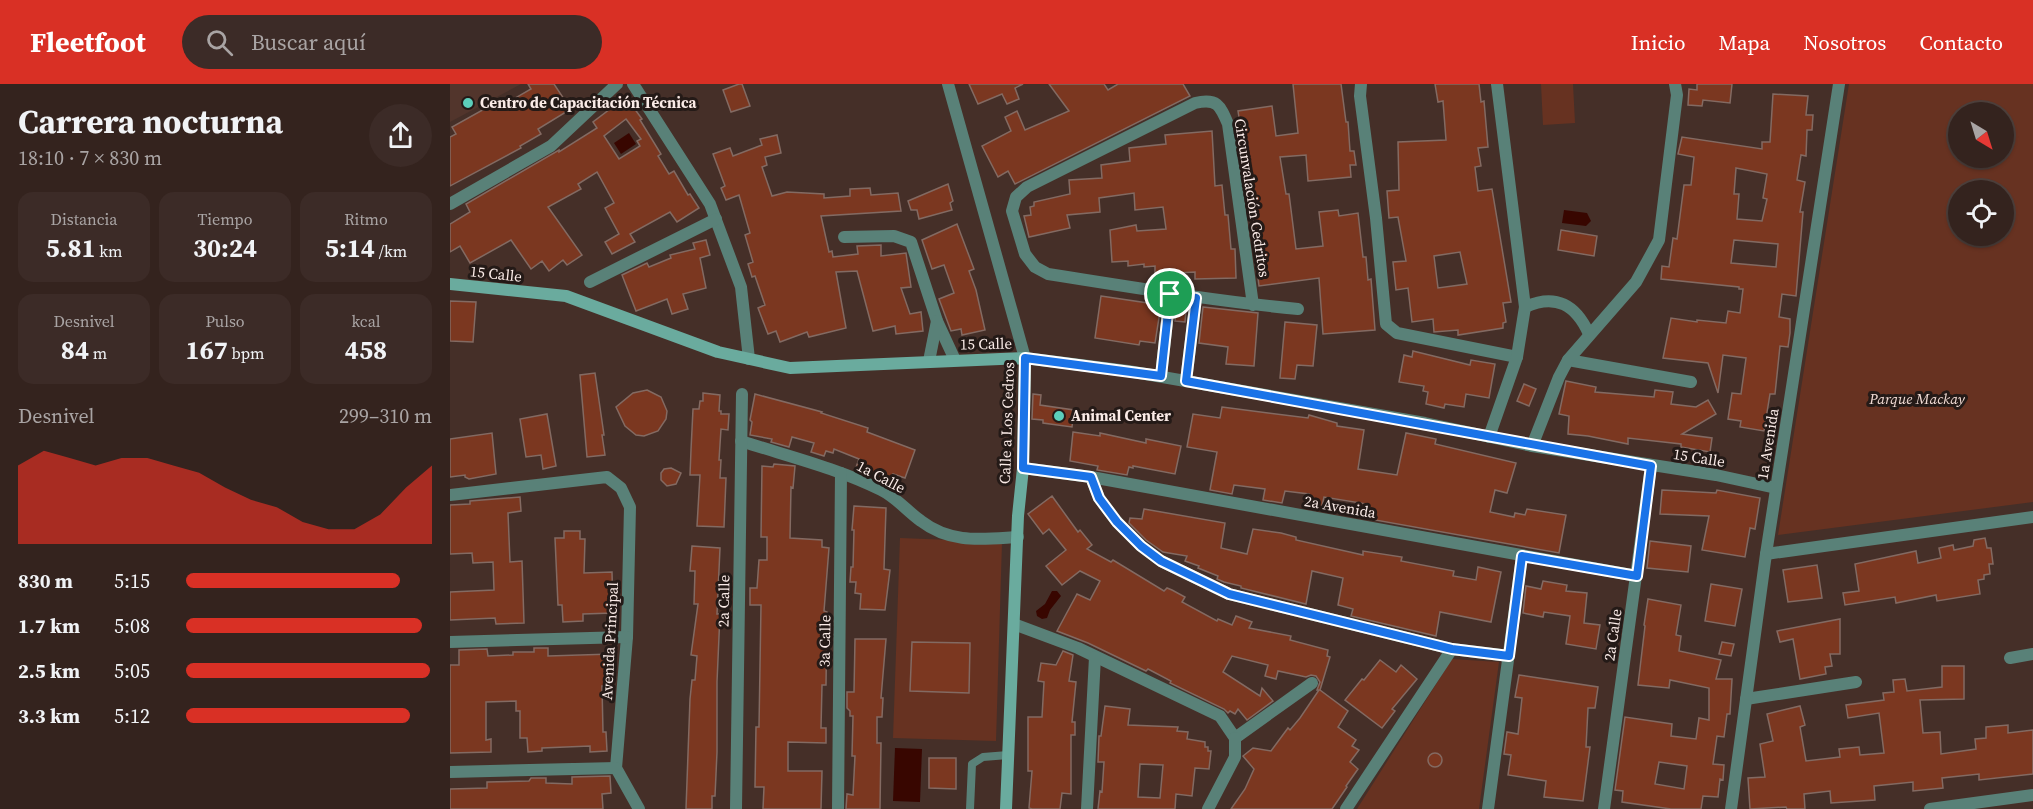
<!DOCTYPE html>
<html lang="es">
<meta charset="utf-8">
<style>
:root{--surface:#34231e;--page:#3c2b27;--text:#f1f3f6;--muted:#a9a4a4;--line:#4e403c;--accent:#d93025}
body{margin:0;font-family:"Source Serif 4",serif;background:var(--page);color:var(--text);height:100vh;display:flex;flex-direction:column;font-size:22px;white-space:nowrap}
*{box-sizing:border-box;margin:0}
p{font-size:20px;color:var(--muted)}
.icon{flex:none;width:33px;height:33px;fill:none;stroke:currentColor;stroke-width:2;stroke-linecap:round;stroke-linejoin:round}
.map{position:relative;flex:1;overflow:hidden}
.sheet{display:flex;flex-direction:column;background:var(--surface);width:450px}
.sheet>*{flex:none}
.needle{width:39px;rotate:142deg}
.controls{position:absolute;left:1498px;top:18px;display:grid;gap:12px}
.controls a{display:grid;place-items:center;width:66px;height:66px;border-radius:50%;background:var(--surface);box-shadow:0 2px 4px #0004,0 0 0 2px var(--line);font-size:30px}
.pin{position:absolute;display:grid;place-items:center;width:51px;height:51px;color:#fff;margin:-26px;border:3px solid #fff;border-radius:50%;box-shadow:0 2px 6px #0007}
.round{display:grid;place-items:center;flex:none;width:63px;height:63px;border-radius:32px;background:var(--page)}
.summary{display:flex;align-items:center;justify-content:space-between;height:102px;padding:0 18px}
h1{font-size:33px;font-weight:700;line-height:45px}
.stats{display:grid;grid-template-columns:repeat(3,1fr);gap:9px;height:102px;padding:6px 18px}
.stats div{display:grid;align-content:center;border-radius:15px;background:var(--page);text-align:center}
.stats b{font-size:26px;font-weight:700}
.stats small{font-size:16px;font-weight:400}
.stats p{font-size:16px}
.chart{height:168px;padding:12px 18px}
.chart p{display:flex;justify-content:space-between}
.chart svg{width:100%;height:108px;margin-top:6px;fill:var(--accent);opacity:.7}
ul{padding:0 18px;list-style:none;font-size:20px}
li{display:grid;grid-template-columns:96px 72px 1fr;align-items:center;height:45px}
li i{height:15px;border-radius:8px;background:var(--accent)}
header{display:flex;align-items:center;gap:36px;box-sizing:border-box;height:84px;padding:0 30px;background:var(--accent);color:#fff}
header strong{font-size:28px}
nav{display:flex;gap:33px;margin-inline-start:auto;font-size:21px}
.search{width:420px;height:54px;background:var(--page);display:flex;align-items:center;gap:15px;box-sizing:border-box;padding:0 21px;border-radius:33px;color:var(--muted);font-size:22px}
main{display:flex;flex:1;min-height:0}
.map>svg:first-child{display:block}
.built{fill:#52352c}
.green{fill:#673221;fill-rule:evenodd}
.water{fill:#380600}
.building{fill:#7b3720;stroke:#836a62;stroke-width:1.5;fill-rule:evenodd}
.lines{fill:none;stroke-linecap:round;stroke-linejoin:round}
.lane{stroke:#598178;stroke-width:8}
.street{stroke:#598178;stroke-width:12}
.secondary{stroke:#6aab9e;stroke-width:12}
.route-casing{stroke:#fff;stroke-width:12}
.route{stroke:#1a73e8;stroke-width:8}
.poi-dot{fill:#5cceba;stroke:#241a17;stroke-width:2}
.labels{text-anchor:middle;stroke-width:6;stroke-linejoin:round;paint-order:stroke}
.poi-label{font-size:15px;font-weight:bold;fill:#faebe7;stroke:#241a17;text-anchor:start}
.street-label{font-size:15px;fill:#faebe7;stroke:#241a17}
.park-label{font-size:15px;font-style:italic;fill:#f0dad3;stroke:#241a17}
</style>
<header>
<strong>Fleetfoot</strong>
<div class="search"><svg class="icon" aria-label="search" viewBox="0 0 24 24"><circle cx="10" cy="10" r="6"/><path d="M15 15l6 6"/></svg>Buscar aquí</div>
<nav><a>Inicio</a><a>Mapa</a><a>Nosotros</a><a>Contacto</a></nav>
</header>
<main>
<section class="sheet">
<div class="summary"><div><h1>Carrera nocturna</h1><p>18:10 · 7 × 830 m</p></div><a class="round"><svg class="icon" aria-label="share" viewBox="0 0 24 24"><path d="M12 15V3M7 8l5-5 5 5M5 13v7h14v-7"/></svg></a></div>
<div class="stats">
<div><p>Distancia</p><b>5.81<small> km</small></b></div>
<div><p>Tiempo</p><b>30:24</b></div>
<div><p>Ritmo</p><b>5:14<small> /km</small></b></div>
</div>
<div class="stats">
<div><p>Desnivel</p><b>84<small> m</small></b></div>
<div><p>Pulso</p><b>167<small> bpm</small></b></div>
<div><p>kcal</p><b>458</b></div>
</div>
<div class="chart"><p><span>Desnivel</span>299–310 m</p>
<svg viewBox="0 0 160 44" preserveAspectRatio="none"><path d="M0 44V12L10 6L20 9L30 12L40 9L50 9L60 12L70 15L80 21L90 26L100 29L110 35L120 38L130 38L140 32L150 21L160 12V44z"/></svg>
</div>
<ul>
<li><b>830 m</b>5:15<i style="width:87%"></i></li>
<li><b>1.7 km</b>5:08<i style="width:96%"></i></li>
<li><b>2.5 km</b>5:05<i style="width:99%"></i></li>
<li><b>3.3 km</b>5:12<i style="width:91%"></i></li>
</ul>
</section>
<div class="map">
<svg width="1583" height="725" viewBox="0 0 1583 725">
<rect width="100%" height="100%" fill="#452f28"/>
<!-- built -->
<polygon class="built" points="0,0 71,0 0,38"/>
<!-- green -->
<g class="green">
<polygon points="1091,0 1123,0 1125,39 1093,41"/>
<path d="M1399 0H1583V418L1328 451ZM1554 28V74H1509V28ZM1554 106V152H1509V106Z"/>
<polygon points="450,454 552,458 546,657 443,654"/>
<polygon points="1002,575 1049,578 1029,725 907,725"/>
</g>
<!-- water -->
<g class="water">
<polygon points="179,49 186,60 171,70 164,59"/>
<polygon points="1114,126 1137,129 1141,137 1136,142 1112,139"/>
<polygon points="602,507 607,507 611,512 600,526 597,534 592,535 587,532 586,527 595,520"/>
<polygon points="445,664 472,665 470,718 443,717"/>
</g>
<!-- building -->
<g class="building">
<polygon points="78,0 104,0 114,15 110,18 116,28 88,45 91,50 70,62 71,64 0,102 0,53 6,50 2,43 45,19 48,24 81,5"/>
<polygon points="289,0 292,0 300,22 281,28 273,6"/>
<polygon points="519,0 573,0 565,4 569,15 557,20 552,10 528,20"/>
<polygon points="599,0 654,0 658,6 668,0 733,0 740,12 565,100 558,87 548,93 532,62 561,47 555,33 567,27 575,46 619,27"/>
<polygon points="843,0 891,0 896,38 898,38 900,67 904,67 906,81 900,81 901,93 858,97 856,71 830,73 836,110 839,110 846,165 873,162 869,128 888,126 889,132 908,129 913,173 916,173 918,196 921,195 925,246 873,250 869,194 809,202 802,145 804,144 801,112 798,113 795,88 799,87 794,51 792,52 788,27 822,22 826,52 848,49"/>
<path d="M985 0H1029L1031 18 1034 17 1038 63 1028 64 1031 82 1025 83 1028 107 1042 105 1061 218 1053 219 1056 238 1053 239V244L1008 251V246L984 248 983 235 962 238 958 204 946 206 943 178 956 177 948 133 939 134 937 107 949 106 948 58 996 56 993 17 988 18ZM1010 168 1017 200 988 204 984 172Z"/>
<polygon points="1247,0 1282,0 1280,19 1253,16 1252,22 1238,21 1239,5 1247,6"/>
<path d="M1323 10 1358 12 1356 31H1363L1362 46H1357L1356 72 1351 71 1347 96 1355 98 1350 128H1353L1346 212 1332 210 1329 233 1340 235V249L1338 263 1330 262 1325 310H1320L1314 347 1290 343 1291 337 1278 335 1282 309 1291 310 1296 274 1273 271 1268 309 1258 279 1213 274 1221 234 1247 238V236L1276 239 1278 227 1290 229 1293 205H1289V203L1211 195 1212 182 1219 183 1223 154 1227 155 1234 101H1241L1244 73 1228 70 1232 53 1312 65V58H1320ZM1286 84 1317 90 1313 114 1317 115 1312 137 1287 135 1289 110H1284ZM1284 156 1328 160 1326 183 1281 179Z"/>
<path d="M176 13 192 35 190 36 211 70 208 72 219 90 224 87 238 111 240 110 249 124 227 138 220 128 180 150 185 158 162 170 155 158 169 150 155 124 164 119 147 88 128 100 131 105 98 123 132 171 117 181 113 176 99 187 92 177 81 185 61 156 20 179 10 162 0 168V140L20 128 16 120 109 66V68L147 44 143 38ZM176 35 191 55 187 57 190 62 169 75 154 52Z"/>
<polygon points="762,47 765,102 772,101 775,131 778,131 781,165 785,165 786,194 745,195 745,188 705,190 705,182 694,183 694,180 678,182 678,177 662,178 660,146 686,141 687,147 716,145 713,123 685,126 684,109 649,114 650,128 617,131 620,144 579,153 574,132 581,131 580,123 584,122 584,118 620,110 619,96 652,94 651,81 680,77 679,64 716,60 715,51"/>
<polygon points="327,51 331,69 315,73 317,81 312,83 322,112 337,108 374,110 374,114 400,112 400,105 420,104 421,111 448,109 451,127 371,132 379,168 382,167 383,173 408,170 407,162 431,161 431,172 456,169 461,203 451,204 460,230 471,228 473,247 446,250 445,242 423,247 407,187 386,188 396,244 359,253 357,248 330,258 326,247 318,250 308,224 315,221 305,192 302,193 298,180 303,178 295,151 300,149 289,111 276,116 271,104 275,102 263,70 280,64 283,72 312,61 310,55"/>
<polygon points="498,100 503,117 500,119 502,126 469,135 467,126 461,126 458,117"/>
<polygon points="507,140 524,185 519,187 526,206 535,246 512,251 511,245 501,247 489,215 504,209 494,181 482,185 472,156"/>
<polygon points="1111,146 1147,152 1144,172 1108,166"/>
<polygon points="256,156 260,171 250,174 256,204 233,210 238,225 222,230 217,215 186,227 172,191 197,179 199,183 221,174 220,171 245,165 243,159"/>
<polygon points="651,212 711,221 705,259 690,257 689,261 645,254"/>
<polygon points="0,217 26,218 23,258 0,257"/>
<polygon points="753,223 808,229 804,282 776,280 778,263 749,259"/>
<polygon points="727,224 736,226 735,238 725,237"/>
<polygon points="835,238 867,241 863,282 847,281 845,295 830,294"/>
<polygon points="963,267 1020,281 1021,276 1045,280 1039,314 1016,310 1014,323 995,320 994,324 976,320 978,308 973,307 974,302 949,298 954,271 962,273"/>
<polygon points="145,289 154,351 152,351 155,371 137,373 130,291"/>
<polygon points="1116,297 1146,303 1145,308 1204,313 1205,306 1223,308 1221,320 1246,323 1258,316 1266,330 1232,350 1262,354 1260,368 1231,363 1231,360 1178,354 1178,360 1138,352 1118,350 1119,332 1109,330"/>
<polygon points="1074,300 1086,305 1079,322 1067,317"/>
<polygon points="197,306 211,313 217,327 216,335 208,347 194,352 186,351 175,342 166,323 183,309"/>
<polygon points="253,309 270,311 269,327 271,327 271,330 279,330 278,346 271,345 269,376 271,376 270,394 276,394 274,443 247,442 250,391 240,391 241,366 243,325 249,325 250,317 253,317"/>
<polygon points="305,310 372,328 371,329 418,344 417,348 465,366 455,394 443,390 440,398 417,390 405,386 409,375 384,365 383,369 376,367 374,372 361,368 364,359 342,353 339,363 321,358 322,355 300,351 302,338 300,336"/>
<polygon points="583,310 591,311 590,321 624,326 622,343 593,339 593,336 582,335"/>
<polygon points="772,323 858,334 859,331 887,339 887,342 914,346 908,385 947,391 956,349 986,355 985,360 1066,379 1057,409 1045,406 1040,428 1064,433 1065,429 1075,431 1077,425 1116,431 1109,469 914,434 917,420 874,413 871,426 859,424 861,418 857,417 859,410 835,407 832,419 813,416 815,405 784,401 782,410 760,406 767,368 737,363 743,330 770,334"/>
<polygon points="97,330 106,382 93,385 91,371 76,373 70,335"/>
<polygon points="623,348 650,352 650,349 696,359 696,355 731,362 725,390 683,382 683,384 679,383 677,391 647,386 648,382 620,377"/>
<polygon points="42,349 46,390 19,395 15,393 15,391 0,393 0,355"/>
<polygon points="324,380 345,382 343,404 341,403 340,454 372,456 372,463 379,464 374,527 377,528 376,601 372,601 371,644 376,644 376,659 338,658 338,687 372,687 371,725 313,725 314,703 305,703 306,643 309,643 311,521 300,521 300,504 307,504 309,476 317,476 317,453 311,453 312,382 323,383"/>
<polygon points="221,384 231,389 226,400 217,402 211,396 211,389 214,385"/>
<polygon points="1212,406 1266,409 1267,406 1310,414 1305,445 1300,444 1295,473 1252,466 1259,432 1210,430"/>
<polygon points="602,412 628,448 630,446 642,461 637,465 661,478 663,476 714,507 717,504 722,506 735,513 732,518 767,537 768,535 782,541 786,532 802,538 799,544 841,552 840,556 878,566 877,572 880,573 870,606 898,627 888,643 906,656 902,662 909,666 900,678 908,685 896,702 897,703 882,725 781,725 795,705 804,685 793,672 803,664 821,667 838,644 840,646 850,634 869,606 867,606 870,598 866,592 861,591 856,593 828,587 826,595 815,592 818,581 782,572 773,588 810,612 812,604 823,617 797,636 788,625 785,630 780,627 778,629 774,625 720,599 721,597 698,585 696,587 638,559 607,547 627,510 640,516 650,497 630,487 612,501 596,482 616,466 599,445 593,450 578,430"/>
<polygon points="70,413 71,427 58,429 60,478 72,477 74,539 46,540 45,534 0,536 0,508 44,506 43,478 23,479 22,469 0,470 0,421 20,420 20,417"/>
<polygon points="404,422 436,424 434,485 440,486 435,526 410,525 411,510 405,509 406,498 400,498 401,483 403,483 404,446 402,446"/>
<polygon points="694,425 775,439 771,464 797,470 803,445 831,449 846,453 846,456 913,471 913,467 952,473 951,477 1004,487 1003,492 1026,496 1028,483 1051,488 1041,538 990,528 986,552 901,532 903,525 888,521 893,494 862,487 856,520 791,504 791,502 774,498 767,495 768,492 748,484 749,482 735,477 737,472 713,468 696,456 679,439 680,434 692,435"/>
<polygon points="114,447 130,447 130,455 135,455 134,489 162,488 163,529 133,530 133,537 113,538 112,521 108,521 105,454 114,454"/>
<polygon points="1535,454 1537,464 1541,464 1543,480 1539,480 1540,490 1534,491 1534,495 1528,496 1530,510 1487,517 1486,511 1446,519 1445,513 1395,521 1393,509 1409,507 1405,480 1466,467 1468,479 1491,474 1489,464 1503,461 1504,466 1523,462 1524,456"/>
<polygon points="1200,457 1241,462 1238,488 1197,484"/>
<polygon points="242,462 270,464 267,530 270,530 267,598 267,668 265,712 262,712 262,725 236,725 240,615 242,596 245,596 247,572 241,571 248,520 244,520 245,487 240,487"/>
<polygon points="1367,481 1372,514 1338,518 1333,486"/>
<polygon points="1093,497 1117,501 1116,507 1137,509 1134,539 1150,541 1146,565 1116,560 1120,532 1094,528 1093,533 1073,529 1076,502 1091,505"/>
<polygon points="1261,500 1292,505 1285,542 1255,537"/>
<path d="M1198 515 1231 521 1226 551 1231 552 1229 567 1271 576 1266 595H1282L1280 630H1277L1274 653 1267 652 1263 680 1274 681 1273 696 1270 695 1268 713 1253 712 1251 725H1221L1172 718 1173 707 1165 706 1175 633 1222 640 1221 652 1246 655 1249 634 1259 636V604L1220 596 1219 604 1188 601 1195 542 1194 541ZM1209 678 1237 682 1234 705 1205 700Z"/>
<polygon points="1390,535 1390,570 1380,570 1382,582 1375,583 1376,590 1350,595 1343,555 1330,558 1327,547"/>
<polygon points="405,555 436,555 431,614 433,614 432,633 427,633 427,659 431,659 430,725 396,725 397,710 403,711 405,672 402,672 403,632 400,632 400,627 397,624 397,608 404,608"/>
<polygon points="462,558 520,559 519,609 460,607"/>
<polygon points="1272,558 1284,560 1281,572 1269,570"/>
<polygon points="84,564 98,564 98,572 162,570 163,602 152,602 153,648 156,648 157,667 140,668 140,662 92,664 92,667 78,668 77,654 70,654 70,627 66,627 66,617 36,618 36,656 41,655 41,668 0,669 0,581 9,581 9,566 37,565 38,572 63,571 63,568 84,568"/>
<polygon points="613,567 623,571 619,597 626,598 622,638 625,638 625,651 621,651 621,710 612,709 610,725 582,725 579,724 582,687 578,687 578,633 592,633 594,598 588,597 591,579 606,581"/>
<polygon points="930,576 946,588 951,581 967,595 942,625 945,627 932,644 895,616 912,595 914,596"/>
<polygon points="1492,582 1514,582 1514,615 1470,616 1473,649 1490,648 1491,670 1526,665 1525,655 1536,654 1536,643 1558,641 1558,649 1583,646 1583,690 1529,696 1529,690 1492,694 1493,704 1463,707 1463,698 1424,702 1425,716 1381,719 1380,707 1354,710 1355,725 1337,725 1336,723 1300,725 1298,694 1315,693 1310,660 1323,657 1317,630 1350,622 1355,641 1350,643 1356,677 1390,673 1389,665 1409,663 1410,671 1434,669 1429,629 1398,634 1396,621 1434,616 1433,609 1444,608 1443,596 1455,595 1457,607 1492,603"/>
<polygon points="1069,591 1148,603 1145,624 1138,624 1136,663 1140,663 1133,717 1094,713 1096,697 1058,691 1061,671 1054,670 1057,648 1068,650 1072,614 1065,613"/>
<path d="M655 622 680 625 678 641 728 643 727 647 738 648 737 655 755 658V663H758V667H761L759 685 745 684 742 712 726 710 725 725H648L650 707 652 708 654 678H648L649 652H651ZM690 680 713 681 710 714 688 713Z"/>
<circle cx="985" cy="676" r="7"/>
<polygon points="479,674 506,674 506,705 479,704"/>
<polygon points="160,692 161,709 152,710 153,725 0,725 0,705 37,704 37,698 79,697 81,694 96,694 96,699 122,700 122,693"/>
</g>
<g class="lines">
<!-- lane -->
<polyline class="lane" points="520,725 522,680 533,673 558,671"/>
<!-- street -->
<g class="street">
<polyline points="183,0 260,120 291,203 299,275"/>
<polyline points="498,0 575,274 678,287 975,339 1082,362 1266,391 1326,404"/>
<polyline points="911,0 910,12 926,134 936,240 947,249 1067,273"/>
<polyline points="0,120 101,62 167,0"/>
<polyline points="394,153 444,152 461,158 487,237 505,276"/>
<polyline points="140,198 266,135"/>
<path d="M803 221 778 40C770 21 767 14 745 19L577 103 566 113 562 127 575 170 585 183 598 190C681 203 764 217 848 225"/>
<path d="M1075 223C1106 209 1126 221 1139 250"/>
<polyline points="1118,276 1241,298"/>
<polyline points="479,277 487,237"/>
<polyline points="711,292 720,210"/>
<polyline points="736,297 746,214"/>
<polyline points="1039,353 1067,273 1075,223 1047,0"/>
<path d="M291 357C337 372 387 384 431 406 447 414 457 427 471 437 501 460 532 455 568 453"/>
<polyline points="1082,362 1109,293 1118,276 1186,198 1209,156 1227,11 1225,0"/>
<polyline points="573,384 641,393 1187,492"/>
<polyline points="641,393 649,414 667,438 691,462 711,477 779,510 1002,565 1059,572"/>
<polyline points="0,411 157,393 171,404 180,423 177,553 166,684 189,725"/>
<polyline points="1316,470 1583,433"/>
<polyline points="564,540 628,564 770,632 785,654"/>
<polyline points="0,558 177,553"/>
<polyline points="1560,574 1583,570"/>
<polyline points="1296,615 1406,598"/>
<polyline points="785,654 862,599"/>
<polyline points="0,688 166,684"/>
<polyline points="286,725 292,310"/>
<polyline points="388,725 391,389"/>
<polyline points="637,725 645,573"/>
<polyline points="758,725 785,673 785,654"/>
<polyline points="896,725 1002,565"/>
<polyline points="1038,725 1072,472"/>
<polyline points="1154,725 1201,382"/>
<polyline points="1281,725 1316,470 1389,0"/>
<polyline points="1480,725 1583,711"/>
</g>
<!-- secondary -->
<polyline class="secondary" points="0,200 116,212 268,268 340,284 575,274 573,384 568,432 556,725"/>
</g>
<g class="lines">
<!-- route casing -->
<g class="route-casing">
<polygon id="route" points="720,210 746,214 736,297 1201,382 1187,492 1072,472 1059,572 1002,565 779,510 711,477 691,462 667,438 649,414 641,393 573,384 575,274 711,292"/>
</g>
<!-- route -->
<use href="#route" class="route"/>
</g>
<!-- markers -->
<g class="poi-dot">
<circle cx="18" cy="19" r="6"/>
<circle cx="609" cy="332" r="6"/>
</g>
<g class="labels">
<!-- poi labels -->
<g class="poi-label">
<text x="30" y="24">Centro de Capacitación Técnica</text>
<text x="621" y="337">Animal Center</text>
</g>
<!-- street labels -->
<g class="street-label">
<text transform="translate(802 114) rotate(81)" y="5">Circunvalación Cedritos</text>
<text transform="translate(46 190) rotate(6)" y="5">15 Calle</text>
<text transform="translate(536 260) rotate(-1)" y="5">15 Calle</text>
<text transform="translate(557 339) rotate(-88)" y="5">Calle a Los Cedros</text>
<text transform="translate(1318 360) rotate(-81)" y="5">1a Avenida</text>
<text transform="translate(1249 374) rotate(9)" y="5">15 Calle</text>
<text transform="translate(431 393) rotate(28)" y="5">1a Calle</text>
<text transform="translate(890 423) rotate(10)" y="5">2a Avenida</text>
<text transform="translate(274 517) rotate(-89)" y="5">2a Calle</text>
<text transform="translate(1163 551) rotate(-82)" y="5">2a Calle</text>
<text transform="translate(160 557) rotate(-87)" y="5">Avenida Principal</text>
<text transform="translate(375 557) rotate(-89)" y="5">3a Calle</text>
</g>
<!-- park labels -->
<g class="park-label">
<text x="1467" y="320">Parque Mackay</text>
</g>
</g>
</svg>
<div class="controls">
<a><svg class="needle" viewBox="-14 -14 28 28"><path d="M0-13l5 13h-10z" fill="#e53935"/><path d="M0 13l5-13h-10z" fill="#a9a4a4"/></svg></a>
<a><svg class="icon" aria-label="locate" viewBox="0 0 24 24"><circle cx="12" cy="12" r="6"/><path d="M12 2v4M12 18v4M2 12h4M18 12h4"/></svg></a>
</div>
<div class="pin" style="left:720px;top:210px;background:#1e9e55"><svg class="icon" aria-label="arrive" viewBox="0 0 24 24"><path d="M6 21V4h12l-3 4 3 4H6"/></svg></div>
</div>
</main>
